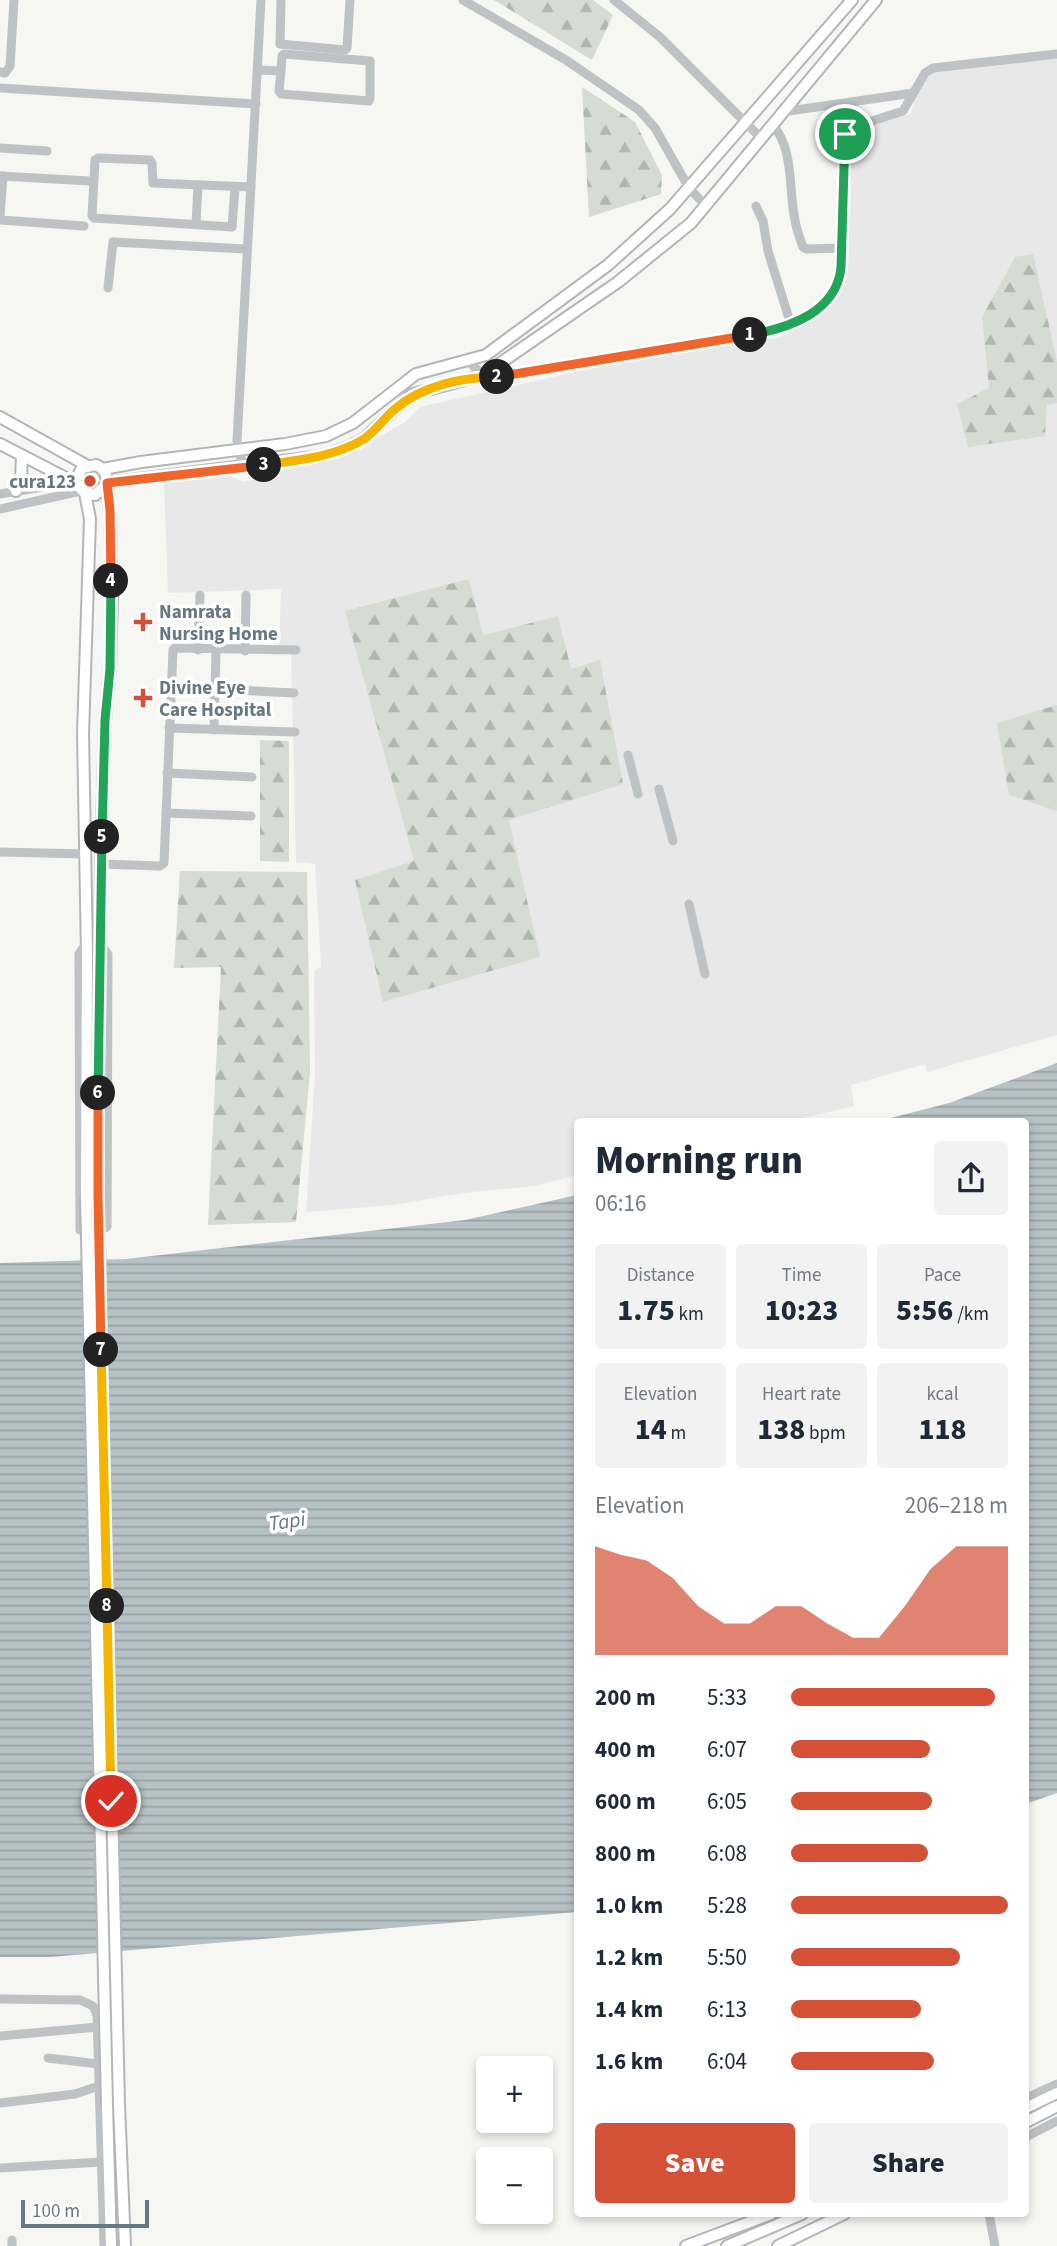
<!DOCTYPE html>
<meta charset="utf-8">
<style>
:root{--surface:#fff;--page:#f2f2f3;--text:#1f2937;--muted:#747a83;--accent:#d45036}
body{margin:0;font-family:"Source Sans 3",sans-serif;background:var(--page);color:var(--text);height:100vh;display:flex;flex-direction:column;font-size:26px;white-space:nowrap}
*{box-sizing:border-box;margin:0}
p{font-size:23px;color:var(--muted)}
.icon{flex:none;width:38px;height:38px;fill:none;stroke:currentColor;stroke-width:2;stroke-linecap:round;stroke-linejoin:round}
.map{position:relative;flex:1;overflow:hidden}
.panel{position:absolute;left:574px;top:1118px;width:455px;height:1099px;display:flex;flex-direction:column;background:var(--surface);border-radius:7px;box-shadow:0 4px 10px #0003}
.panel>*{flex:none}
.fabs{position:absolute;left:476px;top:2056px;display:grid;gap:14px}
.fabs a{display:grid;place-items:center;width:77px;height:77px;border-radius:7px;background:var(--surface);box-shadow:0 4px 10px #0003;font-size:35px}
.scale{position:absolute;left:21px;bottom:18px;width:128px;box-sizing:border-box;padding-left:7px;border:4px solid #687882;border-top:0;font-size:19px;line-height:24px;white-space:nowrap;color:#687882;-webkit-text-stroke:5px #fff;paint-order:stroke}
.pin{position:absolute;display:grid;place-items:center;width:60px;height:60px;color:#fff;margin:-30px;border:4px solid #fff;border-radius:50%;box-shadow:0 2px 7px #0007}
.km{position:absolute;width:35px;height:35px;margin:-18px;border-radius:50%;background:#222;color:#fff;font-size:19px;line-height:35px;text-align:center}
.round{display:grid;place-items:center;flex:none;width:74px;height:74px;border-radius:7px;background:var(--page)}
.head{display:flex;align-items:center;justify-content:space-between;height:119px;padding:0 21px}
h1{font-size:38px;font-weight:800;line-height:52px}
.figures{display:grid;grid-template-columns:repeat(3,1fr);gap:10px;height:119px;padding:7px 21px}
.figures div{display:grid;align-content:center;border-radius:7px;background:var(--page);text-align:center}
.figures b{font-size:30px;font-weight:800}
.figures small{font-size:19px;font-weight:400}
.figures p{font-size:19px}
.chart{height:196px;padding:14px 21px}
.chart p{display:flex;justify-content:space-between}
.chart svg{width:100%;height:126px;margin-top:7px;fill:var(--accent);opacity:.7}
.action{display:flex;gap:14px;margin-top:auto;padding:14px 21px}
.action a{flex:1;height:80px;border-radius:7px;background:var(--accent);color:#fff;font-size:28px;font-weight:800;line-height:80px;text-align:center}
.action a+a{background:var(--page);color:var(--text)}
ul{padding:0 21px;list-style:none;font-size:23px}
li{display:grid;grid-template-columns:112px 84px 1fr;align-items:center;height:52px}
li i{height:18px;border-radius:9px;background:var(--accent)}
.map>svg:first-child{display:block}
.built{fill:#e7e8e7}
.forest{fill:url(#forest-firs)}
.water{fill:url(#water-rules)}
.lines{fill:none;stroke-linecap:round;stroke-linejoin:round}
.major-casing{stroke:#b2b6b9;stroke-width:14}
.minor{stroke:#bec2c5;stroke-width:9}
.major{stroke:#fff;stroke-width:10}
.major-bridge-casing{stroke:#b2b6b9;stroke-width:14;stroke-linecap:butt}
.major-bridge{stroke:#fff;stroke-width:10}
.split-1-casing{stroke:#fff;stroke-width:14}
.split-2-casing{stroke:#fff;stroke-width:14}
.split-3-casing{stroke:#fff;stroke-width:14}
.split-4-casing{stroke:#fff;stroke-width:14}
.split-5-casing{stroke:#fff;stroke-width:14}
.split-6-casing{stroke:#fff;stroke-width:14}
.split-7-casing{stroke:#fff;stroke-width:14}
.split-8-casing{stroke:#fff;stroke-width:14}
.split-9-casing{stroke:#fff;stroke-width:14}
.split-1{stroke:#22a559;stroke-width:9}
.split-2{stroke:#f0652b;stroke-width:9}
.split-3{stroke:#f5b400;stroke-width:9}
.split-4{stroke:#f0652b;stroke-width:9}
.split-5{stroke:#22a559;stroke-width:9}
.split-6{stroke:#22a559;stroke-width:9}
.split-7{stroke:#f0652b;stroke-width:9}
.split-8{stroke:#f5b400;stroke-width:9}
.split-9{stroke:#f5b400;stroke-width:9}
.poi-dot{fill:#d45036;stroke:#fff;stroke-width:2.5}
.labels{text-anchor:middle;stroke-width:7;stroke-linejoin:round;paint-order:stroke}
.poi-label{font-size:19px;font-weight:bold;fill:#687882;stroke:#fff;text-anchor:start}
.water-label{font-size:21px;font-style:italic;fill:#63797e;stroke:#fff}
</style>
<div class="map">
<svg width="1057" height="2246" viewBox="0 0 1057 2246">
<defs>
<pattern id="forest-firs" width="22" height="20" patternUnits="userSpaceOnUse" patternTransform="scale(1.75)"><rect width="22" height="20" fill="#d6dbd3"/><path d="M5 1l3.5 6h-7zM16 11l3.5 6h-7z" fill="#b1b6b1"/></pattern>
<pattern id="water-rules" width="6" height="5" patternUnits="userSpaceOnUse" patternTransform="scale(1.75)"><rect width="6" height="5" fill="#b6c2c5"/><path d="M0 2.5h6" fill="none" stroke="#98a2a5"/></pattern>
</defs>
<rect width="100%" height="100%" fill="#f6f6f3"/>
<!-- built -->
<polygon class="built" points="1057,57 1057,1035 927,1072 925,1064 851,1085 854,1106 786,1122 578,1122 577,1175 534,1186 463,1193 392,1205 306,1212 315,1075 314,972 321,966 315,864 296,862 291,651 279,649 281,589 168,593 164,479 223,473 243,482 257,479 262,470 346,456 405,422 420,407 620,362 780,337 814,316 844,281 848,128 911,114 917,86 933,72"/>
<!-- forest -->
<g class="forest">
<polygon points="494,0 593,0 613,15 592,60"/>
<polygon points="582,87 635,122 662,175 661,194 589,217"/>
<polygon points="1033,254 1057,362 1057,403 1047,405 1045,436 968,447 957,404 989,388 982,317 1015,257"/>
<polygon points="469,579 483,635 558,616 571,669 600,660 623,784 509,820 540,957 383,1002 355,880 414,861 345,611"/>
<polygon points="1057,705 1057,811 1009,795 997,723"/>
<polygon points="260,740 289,741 289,862 260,861"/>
<polygon points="180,871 307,872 310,1072 296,1222 208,1225 221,967 174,968"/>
</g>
<!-- water -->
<g class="water">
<polygon points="1057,1063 1057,1793 1026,1804 1026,1122 875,1122 949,1103"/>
<polygon points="577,1195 577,1912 51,1957 0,1957 0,1263 126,1259 465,1220"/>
</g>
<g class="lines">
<!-- major casing -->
<g class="major-casing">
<g id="major">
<polyline points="0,417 86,465"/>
<polyline points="0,444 66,478 76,480"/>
<polyline points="103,469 141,462 285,444 326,436 353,423 416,374 486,355 608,265 670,209 852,0"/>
<polyline points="107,483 322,456 350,446 365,438 393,411 413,394 483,375 618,282 691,223 876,0"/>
<polyline points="16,491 21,479 22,457"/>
<path d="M85 493 95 495 106 485C108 476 105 469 96 465L82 468 76 480 78 486 85 493 90 519 83 734 87 954 86 1195"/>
<polyline points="98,1195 101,864 105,720 110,669 112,600 110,510 106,485"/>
<polyline points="107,2105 111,2246"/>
<polyline points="119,2105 125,2246"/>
<polyline points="1026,2108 1057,2093"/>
<polyline points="1026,2122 1057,2106"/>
<polyline points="686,2246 771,2214"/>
<polyline points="727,2246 802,2214"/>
<polyline points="778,2246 844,2214"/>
</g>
</g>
<!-- minor -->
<g class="minor">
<polyline points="281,0 280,44 345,50 347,48 350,0"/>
<polyline points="463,0 566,60 639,110 655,128 689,188 705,205"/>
<polyline points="614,0 660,37 761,138"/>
<polyline points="258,70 281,71 282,56 284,54 370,61 370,98 369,101 281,94 279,91 281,71"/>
<polyline points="0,72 5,73 10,66 14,0"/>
<polyline points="0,88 256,104"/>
<polyline points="782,112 913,93"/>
<path d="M772 124C795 150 788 189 795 220 796 229 800 238 803 247L806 249 841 248"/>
<polyline points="0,148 47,151"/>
<polyline points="0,176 90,181"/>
<polyline points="235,187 232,227 94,218 92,216 95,160 98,158 150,160 152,163 153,183 251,187"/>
<polyline points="756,206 763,221 768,251 791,325"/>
<polyline points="0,216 3,176"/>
<polyline points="0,220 84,226"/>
<polyline points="196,224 198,185"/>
<polyline points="108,288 113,242 246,249"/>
<path d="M468 361 483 375 501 377 773 331C800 323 828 307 839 279L844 141 847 129 903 111 925 73 933 68 1057 54"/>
<polyline points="243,467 237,441 261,0"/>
<polyline points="0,494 74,482"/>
<polyline points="0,509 81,491"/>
<polyline points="198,650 200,595"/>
<polyline points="245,651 246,595"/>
<polyline points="215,689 294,693"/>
<polyline points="169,728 295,732"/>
<polyline points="214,730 216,651"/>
<polyline points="628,755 638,794"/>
<polyline points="167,773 252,777"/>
<polyline points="659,789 673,841"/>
<polyline points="166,813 251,816"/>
<polyline points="0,852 86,854"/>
<polyline points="101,864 160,866 164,863 173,650 175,648 296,650"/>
<polyline points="689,904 705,974"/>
<polyline points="87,942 79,954 80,1230 103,1229 107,1227 108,954 99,943"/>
<polyline points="0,1999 80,2000 93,2006 97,2015 104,2246"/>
<polyline points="0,2036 98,2027"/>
<polyline points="48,2058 98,2064"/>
<polyline points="1026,2098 1057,2084"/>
<polyline points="0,2103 75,2094 99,2086"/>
<polyline points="1026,2137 1057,2121"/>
<polyline points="0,2168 101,2162"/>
<polyline points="989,2214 995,2246"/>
<polyline points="12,2240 12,2246"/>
</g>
<!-- major -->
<use href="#major" class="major"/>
<!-- major-bridge casing -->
<g class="major-bridge-casing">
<g id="major-bridge">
<polyline points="86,1195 107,2105"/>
<polyline points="98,1195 119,2105"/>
</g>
</g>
<!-- major-bridge -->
<use href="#major-bridge" class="major-bridge"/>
</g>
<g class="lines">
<!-- split-1 casing -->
<g class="split-1-casing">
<path id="split-1" d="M750 335C788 328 836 313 841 268L845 134"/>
</g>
<!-- split-2 casing -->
<g class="split-2-casing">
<polyline id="split-2" points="497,377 750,335"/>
</g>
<!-- split-3 casing -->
<g class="split-3-casing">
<path id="split-3" d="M264 465C298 460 335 457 364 439 376 431 384 418 395 409 422 386 462 377 497 377"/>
</g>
<!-- split-4 casing -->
<g class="split-4-casing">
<polyline id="split-4" points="111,581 110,510 107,483 264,465"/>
</g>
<!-- split-5 casing -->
<g class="split-5-casing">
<polyline id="split-5" points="102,837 105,720 110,669 111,581"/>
</g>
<!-- split-6 casing -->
<g class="split-6-casing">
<polyline id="split-6" points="98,1093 102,837"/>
</g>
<!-- split-7 casing -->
<g class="split-7-casing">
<polyline id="split-7" points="98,1093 98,1195 101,1350"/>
</g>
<!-- split-8 casing -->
<g class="split-8-casing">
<polyline id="split-8" points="101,1350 107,1606"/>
</g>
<!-- split-9 casing -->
<g class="split-9-casing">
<polyline id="split-9" points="107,1606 111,1801"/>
</g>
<!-- split-1 -->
<use href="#split-1" class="split-1"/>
<!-- split-2 -->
<use href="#split-2" class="split-2"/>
<!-- split-3 -->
<use href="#split-3" class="split-3"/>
<!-- split-4 -->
<use href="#split-4" class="split-4"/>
<!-- split-5 -->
<use href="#split-5" class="split-5"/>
<!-- split-6 -->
<use href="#split-6" class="split-6"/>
<!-- split-7 -->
<use href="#split-7" class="split-7"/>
<!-- split-8 -->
<use href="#split-8" class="split-8"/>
<!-- split-9 -->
<use href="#split-9" class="split-9"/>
</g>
<!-- markers -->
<g class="poi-dot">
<circle cx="90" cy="481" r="7"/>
<path d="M139.5 611.5h7v7h7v7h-7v7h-7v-7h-7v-7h7z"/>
<path d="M139.5 687.5h7v7h7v7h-7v7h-7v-7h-7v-7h7z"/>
</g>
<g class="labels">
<!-- poi labels -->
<g class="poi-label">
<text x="76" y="488" text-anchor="end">cura123</text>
<text x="159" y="618">Namrata<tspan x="159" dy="22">Nursing Home</tspan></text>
<text x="159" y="694">Divine Eye<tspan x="159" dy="22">Care Hospital</tspan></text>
</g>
<!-- water labels -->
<g class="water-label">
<text transform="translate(287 1521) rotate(-8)" y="7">Tapi</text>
</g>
</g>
</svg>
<div class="fabs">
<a>+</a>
<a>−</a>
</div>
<div class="scale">100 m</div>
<div class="pin" style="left:845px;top:134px;background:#1e9e55"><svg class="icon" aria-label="arrive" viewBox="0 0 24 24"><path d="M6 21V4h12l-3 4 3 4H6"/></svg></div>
<div class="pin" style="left:111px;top:1801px;background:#d93025"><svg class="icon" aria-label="check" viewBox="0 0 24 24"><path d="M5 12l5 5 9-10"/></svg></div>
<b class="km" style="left:750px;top:335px">1</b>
<b class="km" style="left:497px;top:377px">2</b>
<b class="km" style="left:264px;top:465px">3</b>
<b class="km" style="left:111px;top:581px">4</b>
<b class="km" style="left:102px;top:837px">5</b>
<b class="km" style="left:98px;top:1093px">6</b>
<b class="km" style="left:101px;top:1350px">7</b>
<b class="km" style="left:107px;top:1606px">8</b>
<section class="panel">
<div class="head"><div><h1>Morning run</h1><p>06:16</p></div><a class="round"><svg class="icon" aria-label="share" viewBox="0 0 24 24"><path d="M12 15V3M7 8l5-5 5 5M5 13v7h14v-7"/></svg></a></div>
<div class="figures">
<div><p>Distance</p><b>1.75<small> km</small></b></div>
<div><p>Time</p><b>10:23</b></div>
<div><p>Pace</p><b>5:56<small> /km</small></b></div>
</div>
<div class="figures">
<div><p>Elevation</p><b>14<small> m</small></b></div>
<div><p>Heart rate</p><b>138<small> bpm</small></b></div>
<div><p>kcal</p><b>118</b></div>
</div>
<div class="chart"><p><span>Elevation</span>206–218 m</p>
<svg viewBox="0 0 160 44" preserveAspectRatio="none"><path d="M0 44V6L10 9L20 11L30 17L40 27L50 33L60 33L70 27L80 27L90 33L100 38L110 38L120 27L130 14L140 6L150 6L160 6V44z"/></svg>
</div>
<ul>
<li><b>200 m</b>5:33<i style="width:94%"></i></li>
<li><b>400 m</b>6:07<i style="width:64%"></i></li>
<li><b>600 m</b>6:05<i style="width:65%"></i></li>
<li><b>800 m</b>6:08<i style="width:63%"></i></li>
<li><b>1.0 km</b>5:28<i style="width:100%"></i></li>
<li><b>1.2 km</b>5:50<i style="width:78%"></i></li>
<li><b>1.4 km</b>6:13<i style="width:60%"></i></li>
<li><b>1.6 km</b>6:04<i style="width:66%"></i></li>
</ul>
<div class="action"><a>Save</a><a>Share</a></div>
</section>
</div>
